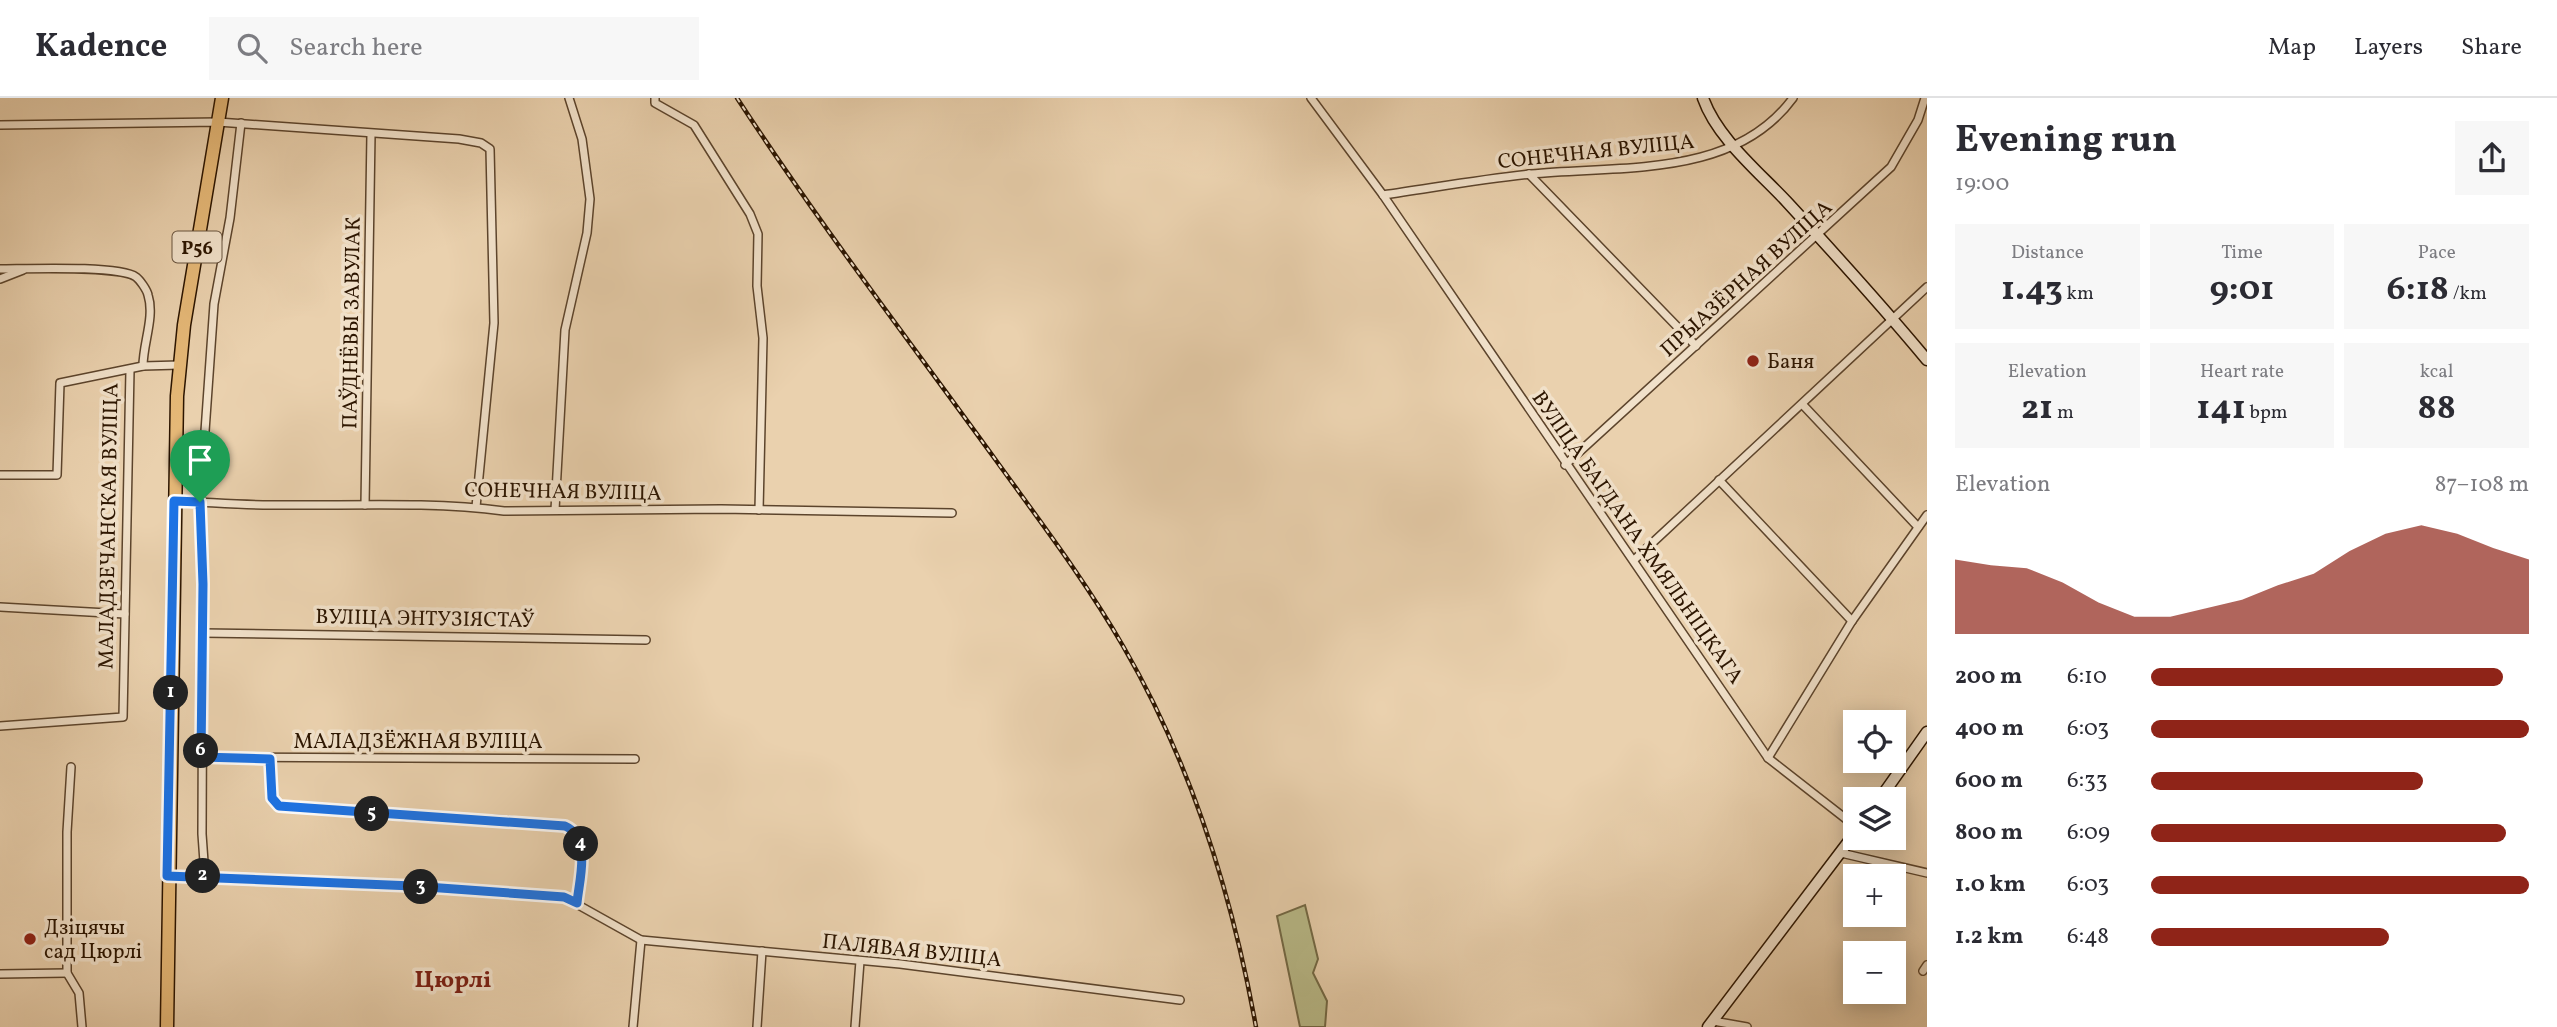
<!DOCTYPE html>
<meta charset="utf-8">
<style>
:root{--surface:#fff;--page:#f7f7f7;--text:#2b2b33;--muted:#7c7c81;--line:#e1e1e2;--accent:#8f2418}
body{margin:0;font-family:Vollkorn,serif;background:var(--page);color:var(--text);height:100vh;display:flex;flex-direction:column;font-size:26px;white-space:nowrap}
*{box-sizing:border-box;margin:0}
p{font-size:23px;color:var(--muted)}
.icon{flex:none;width:38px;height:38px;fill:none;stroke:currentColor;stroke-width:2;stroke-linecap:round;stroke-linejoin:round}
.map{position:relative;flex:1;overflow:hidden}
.sheet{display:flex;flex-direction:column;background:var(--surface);width:630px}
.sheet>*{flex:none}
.fabs{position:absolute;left:1843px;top:612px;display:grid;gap:14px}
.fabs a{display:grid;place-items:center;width:63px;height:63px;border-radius:0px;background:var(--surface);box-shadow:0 4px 18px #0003;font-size:35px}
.pin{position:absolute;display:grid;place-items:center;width:60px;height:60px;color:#fff;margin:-72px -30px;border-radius:50% 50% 50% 0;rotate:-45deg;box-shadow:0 0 7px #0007}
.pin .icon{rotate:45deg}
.km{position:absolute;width:35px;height:35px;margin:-18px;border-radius:50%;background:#222;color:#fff;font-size:19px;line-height:35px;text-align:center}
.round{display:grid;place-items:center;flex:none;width:74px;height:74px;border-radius:0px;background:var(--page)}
.overview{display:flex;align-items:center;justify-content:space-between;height:119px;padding:0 28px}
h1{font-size:38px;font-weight:700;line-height:52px}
.metrics{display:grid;grid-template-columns:repeat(3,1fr);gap:10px;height:119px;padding:7px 28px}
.metrics div{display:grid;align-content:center;border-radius:0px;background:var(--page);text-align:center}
.metrics b{font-size:35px;font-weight:700}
.metrics small{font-size:19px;font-weight:400}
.metrics p{font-size:19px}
.chart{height:196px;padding:14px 28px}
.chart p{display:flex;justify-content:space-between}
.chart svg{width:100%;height:126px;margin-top:7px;fill:var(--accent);opacity:.7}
ul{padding:0 28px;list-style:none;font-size:23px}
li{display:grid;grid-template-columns:112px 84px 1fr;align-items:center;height:52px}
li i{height:18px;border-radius:9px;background:var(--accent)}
header{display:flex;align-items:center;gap:42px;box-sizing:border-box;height:98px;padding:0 35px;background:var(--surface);border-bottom:2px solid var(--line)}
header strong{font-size:33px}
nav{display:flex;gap:38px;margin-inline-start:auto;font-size:24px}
.search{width:490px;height:63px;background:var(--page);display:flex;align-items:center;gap:18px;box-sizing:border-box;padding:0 24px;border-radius:0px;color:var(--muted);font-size:26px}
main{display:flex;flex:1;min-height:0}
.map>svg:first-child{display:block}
.green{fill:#b9bb89;stroke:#726844;stroke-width:2}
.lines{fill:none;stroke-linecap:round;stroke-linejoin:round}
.street-casing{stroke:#5c442c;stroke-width:10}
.secondary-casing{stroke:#2c1500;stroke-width:13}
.primary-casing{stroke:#2c1500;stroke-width:15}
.street{stroke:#f1e1ca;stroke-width:7}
.secondary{stroke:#f1e1ca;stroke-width:10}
.primary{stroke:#e5b877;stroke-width:12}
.rail-casing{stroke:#2c1500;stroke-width:4.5}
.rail{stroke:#f1e1ca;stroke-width:2;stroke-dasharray:5;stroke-linecap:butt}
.route-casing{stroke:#fff;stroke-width:14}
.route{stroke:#1a73e8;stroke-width:9}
.poi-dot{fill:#8f2418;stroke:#f1e1ca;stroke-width:2.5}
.labels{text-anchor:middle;stroke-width:7;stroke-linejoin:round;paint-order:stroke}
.shield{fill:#f1e1ca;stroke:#67523d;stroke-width:2}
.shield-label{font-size:19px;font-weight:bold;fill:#2c1500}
.street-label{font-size:21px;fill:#2c1500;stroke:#f1e1ca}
.poi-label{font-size:21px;fill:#2c1500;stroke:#f1e1ca;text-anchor:start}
.quarter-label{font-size:24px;font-weight:bold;fill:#7a1f14;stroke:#f1e1ca}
</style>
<header>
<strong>Kadence</strong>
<div class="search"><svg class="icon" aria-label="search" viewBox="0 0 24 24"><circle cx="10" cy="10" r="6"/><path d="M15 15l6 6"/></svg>Search here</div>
<nav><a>Map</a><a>Layers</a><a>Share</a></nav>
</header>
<main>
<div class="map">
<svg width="1927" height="929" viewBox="0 0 1927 929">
<rect width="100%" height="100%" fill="#ead1ae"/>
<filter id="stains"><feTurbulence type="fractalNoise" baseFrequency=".00286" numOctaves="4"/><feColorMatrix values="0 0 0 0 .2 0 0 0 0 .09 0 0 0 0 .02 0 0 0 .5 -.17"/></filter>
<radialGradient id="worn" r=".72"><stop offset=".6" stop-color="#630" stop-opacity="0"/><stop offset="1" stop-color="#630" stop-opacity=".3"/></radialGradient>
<!-- green -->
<polygon class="green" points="1305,807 1318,861 1313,875 1327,903 1325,929 1300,929 1277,818"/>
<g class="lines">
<!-- street casing -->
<g class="street-casing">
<g id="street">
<polyline points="655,0 655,5 694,27 750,116 758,136 757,188 763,240 759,412"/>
<polyline points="1311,0 1383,97 1768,660 1855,728"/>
<polyline points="0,27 218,24 459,41 481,45 490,51 494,225 476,409"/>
<polyline points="1529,76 1696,248"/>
<path d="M1383 97C1432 90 1482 81 1531 76 1620 67 1734 81 1793 0"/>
<path d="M0 171C25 171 119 167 136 179 140 182 147 192 148 197 155 219 143 245 143 268"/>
<polyline points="0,181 23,172"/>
<polyline points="1803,307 1918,429"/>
<polyline points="1565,367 1891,69 1918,22 1925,0"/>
<polyline points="0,377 57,377 60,285 143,268 179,267"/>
<polyline points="1719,382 1852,523"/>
<path d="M174 403C206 404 239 407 271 407 348 408 427 403 504 413L721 411 952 415"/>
<polyline points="365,407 371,36"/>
<polyline points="555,412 565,232 587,135 590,101 582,41 569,0"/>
<polyline points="1634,462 1927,189"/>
<polyline points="0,509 125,516"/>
<polyline points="203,535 646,542"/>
<polyline points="0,628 123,619 130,272"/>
<polyline points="201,659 635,661"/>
<polyline points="1768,660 1852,523 1927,417"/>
<path d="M270 661 272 700 279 708 412 719 506 722 570 730C590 746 579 782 577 805"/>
<polyline points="71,669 67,734 67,875 79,895 82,929"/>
<polyline points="1841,755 1927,775"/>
<polyline points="167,777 413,788 564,799 641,842 900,866 1180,902"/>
<polyline points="205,778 202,736 203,486 200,404 214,206 230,120 241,25"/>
<polyline points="1923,873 1927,867"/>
<polyline points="0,876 67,875"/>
<polyline points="1713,923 1747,929"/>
<polyline points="633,929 641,842"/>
<polyline points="757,929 762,853"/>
<polyline points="855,929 860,863"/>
</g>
</g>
<!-- secondary casing -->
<g class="secondary-casing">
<g id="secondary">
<path d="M1703 0C1717 40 1759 74 1787 104 1835 156 1882 208 1927 262"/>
<polyline points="1879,702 1927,634"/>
<polyline points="1708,929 1855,735"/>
</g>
</g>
<!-- primary casing -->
<g class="primary-casing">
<polyline id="primary" points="167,929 177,298 184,227 222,0"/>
</g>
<!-- street -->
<use href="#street" class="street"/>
<!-- secondary -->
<use href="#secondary" class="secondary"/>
<!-- primary -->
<use href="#primary" class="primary"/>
<!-- rail casing -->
<g class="rail-casing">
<path id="rail" d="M737 0C818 124 908 241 995 361 1039 422 1085 482 1123 548 1191 665 1232 796 1256 929"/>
</g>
<!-- rail -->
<use href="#rail" class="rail"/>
</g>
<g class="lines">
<!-- route casing -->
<g class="route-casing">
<path id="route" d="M174 403 200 404 203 486 201 659 270 661 272 700 279 708 565 728C592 740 579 782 577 805L564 799 413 788 167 778Z"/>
</g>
<!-- route -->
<use href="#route" class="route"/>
</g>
<!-- markers -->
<g class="poi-dot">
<circle cx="1753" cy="263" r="7"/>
<circle cx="30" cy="841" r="7"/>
</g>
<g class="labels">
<!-- shield labels -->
<rect class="shield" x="172.5" y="133.5" width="49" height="31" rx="5"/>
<g class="shield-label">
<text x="197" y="156">Р56</text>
</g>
<!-- street labels -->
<g class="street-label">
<text transform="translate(1596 53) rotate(-6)" y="7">СОНЕЧНАЯ ВУЛІЦА</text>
<text transform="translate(1746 180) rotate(-42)" y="7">ПРЫАЗЁРНАЯ ВУЛІЦА</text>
<text transform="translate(351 225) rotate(-89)" y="7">ПАЎДНЁВЫ ЗАВУЛАК</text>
<text transform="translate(563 393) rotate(1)" y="7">СОНЕЧНАЯ ВУЛІЦА</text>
<text transform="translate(108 428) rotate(-89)" y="7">МАЛАДЗЕЧАНСКАЯ ВУЛІЦА</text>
<text transform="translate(1638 439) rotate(55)" y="7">ВУЛІЦА БАГДАНА ХМЯЛЬНІЦКАГА</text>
<text transform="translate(425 520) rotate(1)" y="7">ВУЛІЦА ЭНТУЗІЯСТАЎ</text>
<text x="418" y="650">МАЛАДЗЁЖНАЯ ВУЛІЦА</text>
<text transform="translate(912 852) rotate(6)" y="7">ПАЛЯВАЯ ВУЛІЦА</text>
</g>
<!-- poi labels -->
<g class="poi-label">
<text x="1767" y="270">Баня</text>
<text x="44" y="836">Дзіцячы<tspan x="44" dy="24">сад Цюрлі</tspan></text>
</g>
<!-- quarter labels -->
<g class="quarter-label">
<text x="453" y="889">Цюрлі</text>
</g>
</g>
<rect width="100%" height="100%" filter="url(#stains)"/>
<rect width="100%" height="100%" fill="url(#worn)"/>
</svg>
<div class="fabs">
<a><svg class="icon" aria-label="locate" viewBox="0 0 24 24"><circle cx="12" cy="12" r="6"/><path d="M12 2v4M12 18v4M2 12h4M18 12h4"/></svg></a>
<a><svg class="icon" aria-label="layers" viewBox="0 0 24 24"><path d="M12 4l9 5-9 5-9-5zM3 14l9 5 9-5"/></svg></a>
<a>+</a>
<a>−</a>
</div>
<div class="pin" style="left:200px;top:404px;background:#1e9e55"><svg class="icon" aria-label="arrive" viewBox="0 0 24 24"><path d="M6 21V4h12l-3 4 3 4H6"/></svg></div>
<b class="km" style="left:171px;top:595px">1</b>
<b class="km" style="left:203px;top:778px">2</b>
<b class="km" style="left:421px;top:789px">3</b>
<b class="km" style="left:581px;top:746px">4</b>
<b class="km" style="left:372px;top:716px">5</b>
<b class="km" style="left:201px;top:653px">6</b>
</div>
<section class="sheet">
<div class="overview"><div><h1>Evening run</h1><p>19:00</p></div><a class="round"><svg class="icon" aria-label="share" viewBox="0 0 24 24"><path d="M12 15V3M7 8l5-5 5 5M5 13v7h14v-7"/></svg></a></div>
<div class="metrics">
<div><p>Distance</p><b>1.43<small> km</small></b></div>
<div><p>Time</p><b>9:01</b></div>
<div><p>Pace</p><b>6:18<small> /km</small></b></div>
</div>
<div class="metrics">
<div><p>Elevation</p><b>21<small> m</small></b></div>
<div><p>Heart rate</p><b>141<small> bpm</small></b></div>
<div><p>kcal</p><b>88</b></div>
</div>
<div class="chart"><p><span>Elevation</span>87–108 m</p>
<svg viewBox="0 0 160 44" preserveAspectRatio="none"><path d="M0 44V18L10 20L20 21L30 26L40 33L50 38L60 38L70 35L80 32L90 27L100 23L110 15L120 9L130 6L140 9L150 14L160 18V44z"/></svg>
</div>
<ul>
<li><b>200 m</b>6:10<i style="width:93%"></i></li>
<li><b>400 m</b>6:03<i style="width:100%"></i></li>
<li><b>600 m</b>6:33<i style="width:72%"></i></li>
<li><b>800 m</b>6:09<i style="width:94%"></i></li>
<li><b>1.0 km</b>6:03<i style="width:100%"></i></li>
<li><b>1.2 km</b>6:48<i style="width:63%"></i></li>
</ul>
</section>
</main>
